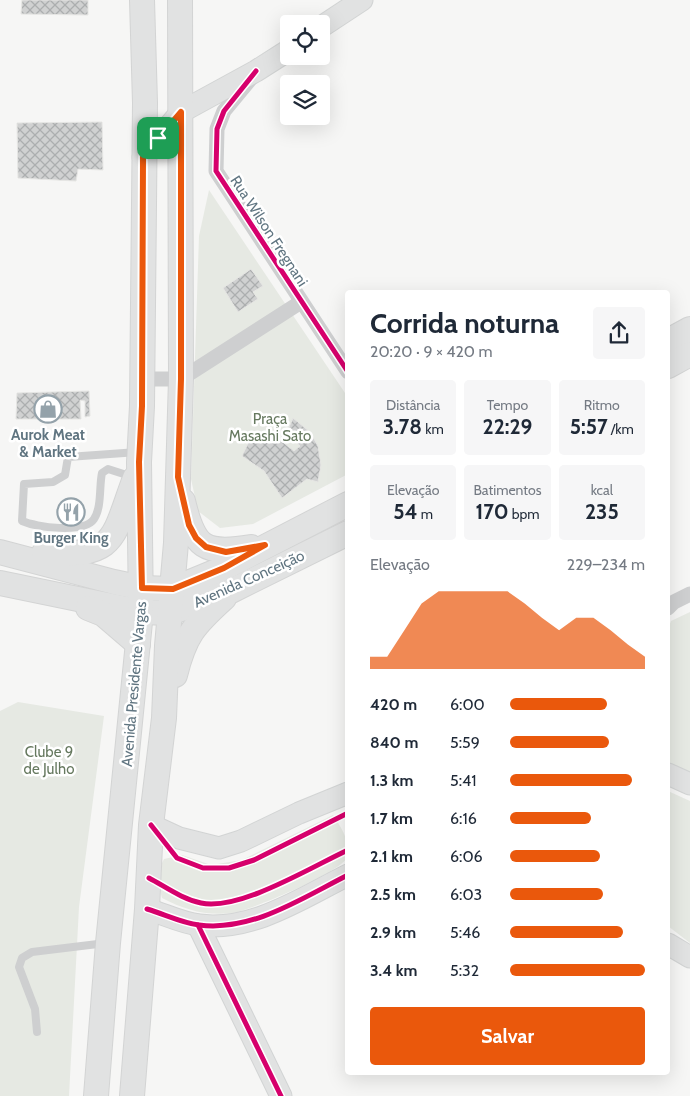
<!DOCTYPE html>
<html lang="pt">
<meta charset="utf-8">
<style>
:root{--surface:#fff;--page:#f6f6f7;--text:#1f2937;--muted:#747a83;--accent:#ea580c}
body{margin:0;font-family:Cabin,sans-serif;background:var(--page);color:var(--text);height:100vh;display:flex;flex-direction:column;font-size:19px;white-space:nowrap}
*{box-sizing:border-box;margin:0}
p{font-size:16px;color:var(--muted)}
.icon{flex:none;width:28px;height:28px;fill:none;stroke:currentColor;stroke-width:2;stroke-linecap:round;stroke-linejoin:round}
.map{position:relative;flex:1;overflow:hidden}
.side{position:absolute;left:345px;top:290px;width:325px;height:785px;display:flex;flex-direction:column;background:var(--surface);border-radius:5px;box-shadow:0 5px 20px #0002}
.side>*{flex:none}
.fabs{position:absolute;left:280px;top:15px;display:grid;gap:10px}
.fabs a{display:grid;place-items:center;width:50px;height:50px;border-radius:5px;background:var(--surface);box-shadow:0 5px 20px #0002;font-size:25px}
.pin{position:absolute;display:grid;place-items:center;width:42px;height:42px;color:#fff;margin:-21px;border-radius:10px;box-shadow:0 2px 8px #0006}
.round{display:grid;place-items:center;flex:none;width:52px;height:52px;border-radius:5px;background:var(--page)}
.overview{display:flex;align-items:center;justify-content:space-between;height:85px;padding:0 25px}
h1{font-size:28px;font-weight:700;line-height:38px}
.stats{display:grid;grid-template-columns:repeat(3,1fr);gap:8px;height:85px;padding:5px 25px}
.stats div{display:grid;align-content:center;border-radius:5px;background:var(--page);text-align:center}
.stats b{font-size:21px;font-weight:700}
.stats small{font-size:14px;font-weight:400}
.stats p{font-size:14px}
.chart{height:140px;padding:10px 25px}
.chart p{display:flex;justify-content:space-between}
.chart svg{width:100%;height:90px;margin-top:5px;fill:var(--accent);opacity:.7}
.cta{display:flex;gap:10px;margin-top:auto;padding:10px 25px}
.cta a{flex:1;height:58px;border-radius:5px;background:var(--accent);color:#fff;font-size:20px;font-weight:700;line-height:58px;text-align:center}
ul{padding:0 25px;list-style:none;font-size:16px}
li{display:grid;grid-template-columns:80px 60px 1fr;align-items:center;height:38px}
li i{height:12px;border-radius:6px;background:var(--accent)}
.map>svg:first-child{display:block}
.green{fill:#e6e9e3}
.building{fill:url(#building-cross-hatch);stroke:#e6e6e4}
.lines{fill:none;stroke-linecap:round;stroke-linejoin:round}
.secondary-casing{stroke:#d2d4d4;stroke-width:23}
.primary-casing{stroke:#d3d4d4;stroke-width:26}
.lane{stroke:#cecfd0;stroke-width:8}
.street{stroke:#cecfd0;stroke-width:15}
.secondary{stroke:#e1e2e2;stroke-width:21}
.primary{stroke:#e1e2e2;stroke-width:24}
.cycleway-casing{stroke:#fff;stroke-width:8}
.cycleway{stroke:#d6006c;stroke-width:5}
.route-casing{stroke:#fff;stroke-width:10}
.route{stroke:#ea580c;stroke-width:6}
.labels{text-anchor:middle;stroke-width:5;stroke-linejoin:round;paint-order:stroke}
.street-label{font-size:15px;fill:#607581;stroke:#fff}
.park-label{font-size:15px;fill:#66795f;stroke:#fff}
.poi-label{font-size:15px;font-weight:bold;fill:#607581;stroke:#fff}
</style>
<div class="map">
<svg width="690" height="1096" viewBox="0 0 690 1096">
<defs>
<pattern id="building-cross-hatch" width="8" height="8" patternUnits="userSpaceOnUse" patternTransform="scale(1.25)"><rect width="8" height="8" fill="#d0d1d1"/><path d="M0 0l8 8M0 8l8-8" fill="none" stroke="#acaeaf"/></pattern>
</defs>
<rect width="100%" height="100%" fill="#f6f6f5"/>
<!-- green -->
<g class="green">
<polygon points="209,190 347,396 348,474 253,524 220,528 198,511 191,479 199,236"/>
<polygon points="690,612 690,773 668,763 668,629 671,621"/>
<polygon points="18,702 104,716 79,907 69,1096 0,1096 0,711"/>
<polygon points="668,791 690,801 690,943 668,926"/>
<path d="M333 815C341 827 351 842 347 857 344 871 249 911 232 913 206 916 185 910 162 898L156 875 164 859 182 855 211 865 242 860Z"/>
</g>
<!-- building -->
<g class="building">
<polygon points="22,0 88,0 88,15 21,14"/>
<polygon points="102,122 103,170 78,169 76,181 18,178 17,123"/>
<polygon points="251,269 263,286 253,292 258,299 238,312 223,288"/>
<polygon points="89,391 90,416 85,417 85,401 80,400 81,419 16,419 17,393"/>
<polygon points="293,418 310,432 318,446 321,465 318,482 307,479 282,498 264,471 242,456 249,441 264,433 275,432 274,435 294,451 300,446 286,434"/>
</g>
<g class="lines">
<!-- secondary casing -->
<g class="secondary-casing">
<g id="secondary">
<polyline points="321,27 362,0"/>
<polyline points="143,157 181,112 256,71 289,50"/>
<polyline points="668,774 690,784"/>
<polyline points="151,825 179,838 219,848 241,841 299,813 348,793"/>
<path d="M147 909C164 914 182 923 199 925 252 932 302 898 348 875"/>
<polyline points="198,925 281,1096"/>
<polyline points="668,944 690,957"/>
</g>
</g>
<!-- primary casing -->
<g class="primary-casing">
<g id="primary">
<polyline points="668,341 690,329"/>
<polyline points="668,366 690,354"/>
<path d="M183 501C194 548 204 555 251 547"/>
<polyline points="0,552 114,582 142,588 173,589 224,568 348,504"/>
<path d="M44 553C117 557 112 540 135 478"/>
<polyline points="0,583 141,612 170,613 231,591 348,533"/>
<polyline points="88,608 103,614 138,644"/>
<path d="M175 675C185 635 194 625 224 598"/>
<polyline points="96,1096 108,943 141,612 139,462 142,406 145,103 142,0"/>
<polyline points="132,1096 147,909 151,825 164,718 167,646 176,543 181,379 180,0"/>
</g>
</g>
<!-- lane -->
<g class="lane">
<path d="M133 477 108 469 102 473C99 486 102 507 94 519 84 534 36 527 22 521L24 484 53 482 65 475 68 457 138 452"/>
<polyline points="37,1032 35,1009 19,967 22,958 32,952 106,943"/>
</g>
<!-- street -->
<g class="street">
<polyline points="252,77 224,111 217,129 216,171 348,372"/>
<polyline points="142,379 181,379 301,302"/>
<polyline points="668,608 674,602 690,594"/>
</g>
<!-- secondary -->
<use href="#secondary" class="secondary"/>
<!-- primary -->
<use href="#primary" class="primary"/>
<!-- cycleway casing -->
<g class="cycleway-casing">
<g id="cycleway">
<polyline points="256,71 224,111 217,129 216,171 348,372"/>
<polyline points="151,825 177,858 203,868 229,868 254,860 348,813"/>
<path d="M149 878C166 887 182 899 201 903 240 911 311 867 348 850"/>
<path d="M147 909C164 914 182 923 199 925 252 932 302 898 348 875"/>
<polyline points="198,925 281,1096"/>
</g>
</g>
<!-- cycleway -->
<use href="#cycleway" class="cycleway"/>
</g>
<g class="lines">
<!-- route casing -->
<g class="route-casing">
<polygon id="route" points="181,112 181,379 178,477 189,525 196,538 206,547 226,552 265,545 224,568 173,589 142,588 139,462 142,406 143,157"/>
</g>
<!-- route -->
<use href="#route" class="route"/>
</g>
<!-- icons -->
<defs>
<g id="shop-ring" transform="scale(1.4375)"><circle r="9.5" fill="#fff" stroke="#94a2aa" stroke-width="1.5"/><path d="M-5-2.5h2.3a2.7 3.5 0 0 1 5.4 0H5L5.5 6h-11ZM-1.5-2.5h3a1.5 2.3 0 0 0-3 0Z" fill="#94a2aa"/></g>
<g id="restaurant-ring" transform="scale(1.4375)"><circle r="9.5" fill="#fff" stroke="#94a2aa" stroke-width="1.5"/><path d="M-5-6h1v4h1v-4h1v4h1v-4h1v5L-1.5 .5V6h-2V.5L-5-1ZM5-6V6H3V1.5H1.5Q1.5-4 5-6Z" fill="#94a2aa"/></g>
</defs>
<g fill-rule="evenodd">
<use href="#shop-ring" x="48" y="409"/>
<use href="#restaurant-ring" x="71" y="512"/>
</g>
<g class="labels">
<!-- street labels -->
<g class="street-label">
<text transform="translate(269 231) rotate(57)" y="5">Rua Wilson Fregnani</text>
<text transform="translate(249 579) rotate(-24)" y="5">Avenida Conceição</text>
<text transform="translate(134 684) rotate(-85)" y="5">Avenida Presidente Vargas</text>
</g>
<!-- park labels -->
<g class="park-label">
<text x="270" y="424">Praça<tspan x="270" dy="17">Masashi Sato</tspan></text>
<text x="49" y="757">Clube 9<tspan x="49" dy="17">de Julho</tspan></text>
</g>
<!-- poi labels -->
<g class="poi-label">
<text x="48" y="440">Aurok Meat<tspan x="48" dy="17">&amp; Market</tspan></text>
<text x="71" y="543">Burger King</text>
</g>
</g>
</svg>
<div class="fabs">
<a><svg class="icon" aria-label="locate" viewBox="0 0 24 24"><circle cx="12" cy="12" r="6"/><path d="M12 2v4M12 18v4M2 12h4M18 12h4"/></svg></a>
<a><svg class="icon" aria-label="layers" viewBox="0 0 24 24"><path d="M12 4l9 5-9 5-9-5zM3 14l9 5 9-5"/></svg></a>
</div>
<div class="pin" style="left:158px;top:138px;background:#1e9e55"><svg class="icon" aria-label="arrive" viewBox="0 0 24 24"><path d="M6 21V4h12l-3 4 3 4H6"/></svg></div>
<section class="side">
<div class="overview"><div><h1>Corrida noturna</h1><p>20:20 · 9 × 420 m</p></div><a class="round"><svg class="icon" aria-label="share" viewBox="0 0 24 24"><path d="M12 15V3M7 8l5-5 5 5M5 13v7h14v-7"/></svg></a></div>
<div class="stats">
<div><p>Distância</p><b>3.78<small> km</small></b></div>
<div><p>Tempo</p><b>22:29</b></div>
<div><p>Ritmo</p><b>5:57<small> /km</small></b></div>
</div>
<div class="stats">
<div><p>Elevação</p><b>54<small> m</small></b></div>
<div><p>Batimentos</p><b>170<small> bpm</small></b></div>
<div><p>kcal</p><b>235</b></div>
</div>
<div class="chart"><p><span>Elevação</span>229–234 m</p>
<svg viewBox="0 0 160 44" preserveAspectRatio="none"><path d="M0 44V38L10 38L20 25L30 12L40 6L50 6L60 6L70 6L80 6L90 12L100 19L110 25L120 19L130 19L140 25L150 32L160 38V44z"/></svg>
</div>
<ul>
<li><b>420 m</b>6:00<i style="width:72%"></i></li>
<li><b>840 m</b>5:59<i style="width:73%"></i></li>
<li><b>1.3 km</b>5:41<i style="width:90%"></i></li>
<li><b>1.7 km</b>6:16<i style="width:60%"></i></li>
<li><b>2.1 km</b>6:06<i style="width:67%"></i></li>
<li><b>2.5 km</b>6:03<i style="width:69%"></i></li>
<li><b>2.9 km</b>5:46<i style="width:84%"></i></li>
<li><b>3.4 km</b>5:32<i style="width:100%"></i></li>
</ul>
<div class="cta"><a>Salvar</a></div>
</section>
</div>
